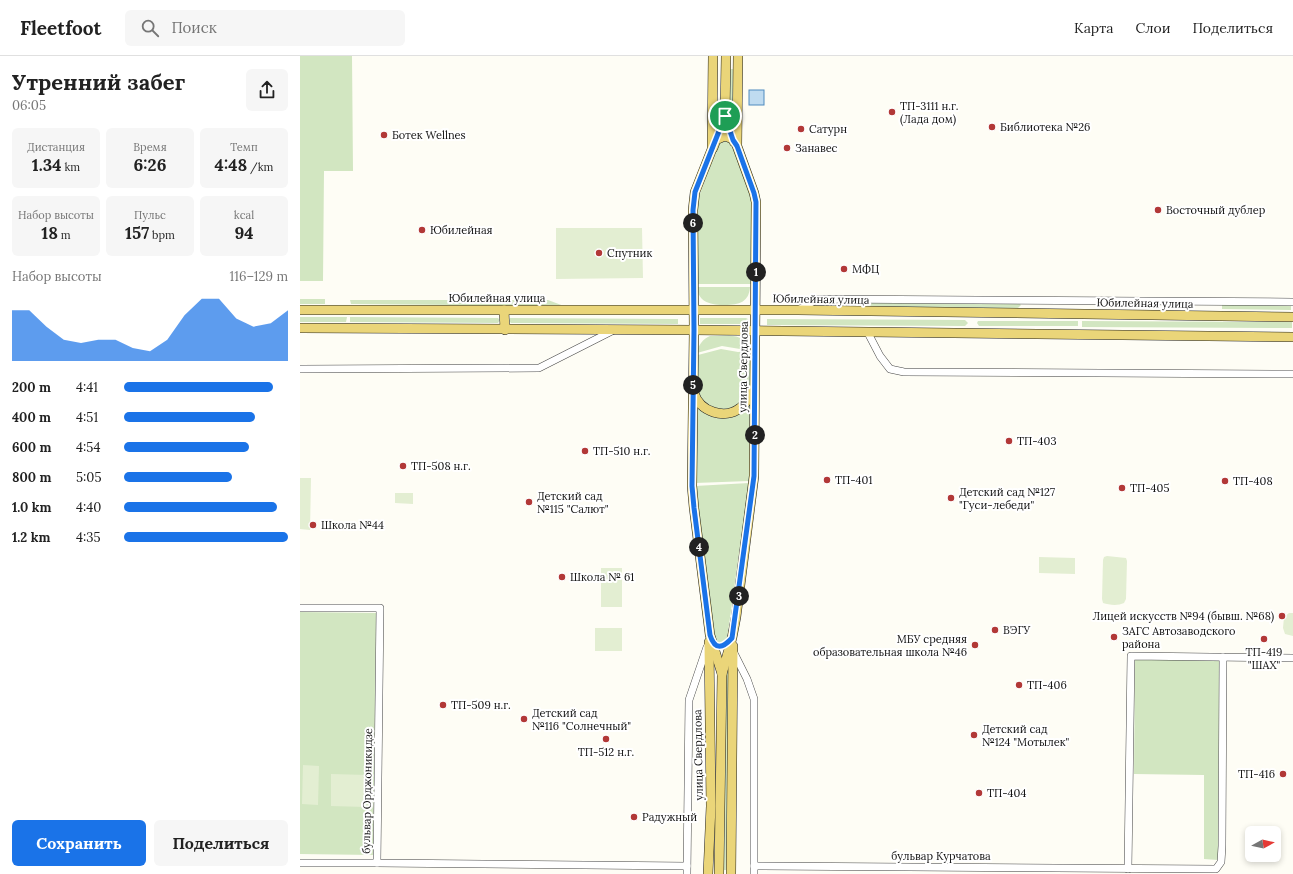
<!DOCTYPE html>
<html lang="ru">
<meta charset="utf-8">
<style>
:root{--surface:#fff;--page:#f6f6f6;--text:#222;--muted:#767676;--line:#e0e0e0;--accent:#1a73e8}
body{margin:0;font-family:Lora,serif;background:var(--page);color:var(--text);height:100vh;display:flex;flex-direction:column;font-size:15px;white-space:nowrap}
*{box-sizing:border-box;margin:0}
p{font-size:13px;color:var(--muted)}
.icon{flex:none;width:22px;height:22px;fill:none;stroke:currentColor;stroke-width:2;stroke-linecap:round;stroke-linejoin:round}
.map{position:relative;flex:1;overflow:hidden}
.sheet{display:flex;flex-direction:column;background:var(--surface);width:300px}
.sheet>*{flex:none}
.needle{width:26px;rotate:82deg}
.tools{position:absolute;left:945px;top:770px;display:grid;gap:8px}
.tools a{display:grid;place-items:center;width:36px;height:36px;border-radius:6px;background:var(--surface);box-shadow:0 2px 6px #0003;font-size:20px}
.pin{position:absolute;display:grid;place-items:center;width:34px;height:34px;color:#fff;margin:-17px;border:2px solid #fff;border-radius:50%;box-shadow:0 1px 4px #0007}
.km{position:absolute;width:20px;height:20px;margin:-10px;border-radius:50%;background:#222;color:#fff;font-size:11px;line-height:20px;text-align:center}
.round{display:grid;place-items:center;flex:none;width:42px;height:42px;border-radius:6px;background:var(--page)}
.overview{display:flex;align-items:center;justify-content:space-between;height:68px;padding:0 12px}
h1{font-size:22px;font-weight:700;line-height:30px}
.stats{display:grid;grid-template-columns:repeat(3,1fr);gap:6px;height:68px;padding:4px 12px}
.stats div{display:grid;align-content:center;border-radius:6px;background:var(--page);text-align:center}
.stats b{font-size:17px;font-weight:700}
.stats small{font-size:11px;font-weight:400}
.stats p{font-size:11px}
.chart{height:112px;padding:8px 12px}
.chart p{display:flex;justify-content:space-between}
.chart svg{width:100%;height:72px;margin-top:4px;fill:var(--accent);opacity:.7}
.primary-button{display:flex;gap:8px;margin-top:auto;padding:8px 12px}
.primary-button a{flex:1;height:46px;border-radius:6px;background:var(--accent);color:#fff;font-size:16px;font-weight:700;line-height:46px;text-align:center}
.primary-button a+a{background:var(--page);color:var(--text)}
ul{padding:0 12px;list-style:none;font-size:13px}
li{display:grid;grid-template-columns:64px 48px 1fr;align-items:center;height:30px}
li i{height:10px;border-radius:5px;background:var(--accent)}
header{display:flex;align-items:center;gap:24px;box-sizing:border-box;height:56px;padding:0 20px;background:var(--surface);border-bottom:1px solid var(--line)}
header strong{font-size:19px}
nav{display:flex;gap:22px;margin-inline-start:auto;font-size:14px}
.search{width:280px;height:36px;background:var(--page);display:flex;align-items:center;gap:10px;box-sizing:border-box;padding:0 14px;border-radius:6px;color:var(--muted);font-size:15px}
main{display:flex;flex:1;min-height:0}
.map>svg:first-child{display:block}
.green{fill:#d2e6c1}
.pitch{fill:#e3eed2}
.water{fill:#bfdbf0;stroke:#4e8bbf}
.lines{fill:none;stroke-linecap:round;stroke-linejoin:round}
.minor-casing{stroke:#444;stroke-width:8}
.major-casing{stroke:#222;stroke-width:10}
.minor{stroke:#fff;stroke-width:7}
.major{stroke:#ead579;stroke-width:9}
.route-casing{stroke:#fff;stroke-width:8}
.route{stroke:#1a73e8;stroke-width:5}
.poi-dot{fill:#b23837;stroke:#fff;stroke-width:1.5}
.labels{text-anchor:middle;stroke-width:4;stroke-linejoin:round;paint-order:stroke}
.poi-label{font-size:11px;fill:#111;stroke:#fff;text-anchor:start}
.street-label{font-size:11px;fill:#111;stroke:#fff}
</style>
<header>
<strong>Fleetfoot</strong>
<div class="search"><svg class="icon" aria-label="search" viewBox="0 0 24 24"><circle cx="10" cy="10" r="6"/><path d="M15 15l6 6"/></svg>Поиск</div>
<nav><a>Карта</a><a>Слои</a><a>Поделиться</a></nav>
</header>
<main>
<section class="sheet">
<div class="overview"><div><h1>Утренний забег</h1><p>06:05</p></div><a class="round"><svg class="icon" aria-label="share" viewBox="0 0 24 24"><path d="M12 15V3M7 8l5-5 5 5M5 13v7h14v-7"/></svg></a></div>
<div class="stats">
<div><p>Дистанция</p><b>1.34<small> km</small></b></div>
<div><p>Время</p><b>6:26</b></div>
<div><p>Темп</p><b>4:48<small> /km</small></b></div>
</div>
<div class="stats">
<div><p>Набор высоты</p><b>18<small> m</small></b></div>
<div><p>Пульс</p><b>157<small> bpm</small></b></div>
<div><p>kcal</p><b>94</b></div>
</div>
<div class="chart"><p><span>Набор высоты</span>116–129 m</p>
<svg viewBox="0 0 160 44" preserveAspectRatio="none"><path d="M0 44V13L10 13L20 23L30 31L40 33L50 31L60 31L70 36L80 38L90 31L100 16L110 6L120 6L130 18L140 23L150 21L160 13V44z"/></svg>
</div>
<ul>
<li><b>200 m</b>4:41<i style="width:91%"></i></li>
<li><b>400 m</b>4:51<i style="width:80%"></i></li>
<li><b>600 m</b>4:54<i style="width:76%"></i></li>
<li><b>800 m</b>5:05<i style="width:66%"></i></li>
<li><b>1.0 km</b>4:40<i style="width:93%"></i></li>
<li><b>1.2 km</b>4:35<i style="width:100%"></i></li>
</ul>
<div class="primary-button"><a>Сохранить</a><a>Поделиться</a></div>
</section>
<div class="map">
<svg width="993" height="818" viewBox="0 0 993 818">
<rect width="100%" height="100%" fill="#fefdf5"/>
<!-- green -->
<g class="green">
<polygon points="0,0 52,0 53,115 24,115 23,225 0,225"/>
<rect x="430" y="13" width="3" height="47"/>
<polygon points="420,84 431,85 450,136 452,146 451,228 397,228 398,143"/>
<path d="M397 231H450C449 246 439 249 425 249 412 249 398 247 397 231Z"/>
<rect x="0" y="243" width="25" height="5"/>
<polygon points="50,244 248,244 264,250 51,248"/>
<polygon points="567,247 720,248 721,249 718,252 567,251"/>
<polygon points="922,248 991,248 991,254 922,253"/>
<polygon points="0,261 47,261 46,266 0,266"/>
<polygon points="50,261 198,262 200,264 198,267 50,266"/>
<polygon points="210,262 378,263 378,268 211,267 209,265"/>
<polygon points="400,262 446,262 448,263 449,266 446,268 400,268"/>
<polygon points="467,263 665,264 668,267 665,270 467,269"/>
<polygon points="678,265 778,265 778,270 679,270 677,267"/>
<polygon points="782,265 992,266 992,272 782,271"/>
<path d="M410 280C425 280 443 276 449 292L440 293 422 290 397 297C398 289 403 283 410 280Z"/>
<path d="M421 293 438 296 450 295V331C446 347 430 357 414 352 412 351 410 351 408 350 404 347 399 340 396 336L398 299Z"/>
<polygon points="395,347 404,355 444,354 450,349 449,425 395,427"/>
<polygon points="449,427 427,583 423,588 419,588 414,584 395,430"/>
<polygon points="0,556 76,557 73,799 0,798"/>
<polygon points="835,603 919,604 918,804 904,803 904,719 834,718"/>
<polygon points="427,614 429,615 428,814 424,814 426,616"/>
</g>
<!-- pitch -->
<g class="pitch">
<polygon points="256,172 342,172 343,222 256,223"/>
<polygon points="0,422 11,422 10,474 0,473"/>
<polygon points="95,437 113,437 113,448 95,447"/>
<path d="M807 500 826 502 827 505 826 543 824 547C818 550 809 549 803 547L802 543 803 504 804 501Z"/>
<polygon points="739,501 775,502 775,518 739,517"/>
<rect x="301" y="512" width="21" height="39"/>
<polygon points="989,557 993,557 993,580 985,578 983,572 984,561"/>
<rect x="295" y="572" width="27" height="23"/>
<polygon points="3,709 19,710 18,749 2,748"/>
<polygon points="31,718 67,719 66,751 31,750"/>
</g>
<!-- water -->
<rect class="water" x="449" y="34" width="15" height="15"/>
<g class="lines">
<!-- minor casing -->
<g class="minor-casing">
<g id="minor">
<polyline points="498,254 518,243 993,246"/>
<polyline points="568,277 580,300 590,313 604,316 993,318"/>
<polyline points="0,313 239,312 314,274"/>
<polyline points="0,552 80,552 77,807 387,810"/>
<polyline points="433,595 447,623 454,643 454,818"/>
<polyline points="0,807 77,807"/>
<polyline points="454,810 916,813 921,806 922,790 923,601"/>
<polyline points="828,813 831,600 993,602"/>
<polyline points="387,818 389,644 407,591"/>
</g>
</g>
<!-- major casing -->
<g class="major-casing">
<g id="major">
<polyline points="413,0 412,93 395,136 393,154 394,274 392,430 394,452 410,579 422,618"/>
<polyline points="426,0 425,60 433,83"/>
<polyline points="416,84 425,60"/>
<polyline points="413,92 416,84 425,80 433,83 434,86"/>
<polyline points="0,254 498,254 993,261"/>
<polyline points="204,254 205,274"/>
<polyline points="0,272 394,274 993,281"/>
<path d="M394 337C400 356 425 364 440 352 447 347 451 340 454 332"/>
<polyline points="408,818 411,750 409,586"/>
<polyline points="419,818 422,618 432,582 436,561 454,420 456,146 454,137 437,90 438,0"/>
<polyline points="431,818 433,590"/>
</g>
</g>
<!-- minor -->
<use href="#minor" class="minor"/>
<!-- major -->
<use href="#major" class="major"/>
</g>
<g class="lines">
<!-- route casing -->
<g class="route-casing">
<path id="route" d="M425 60 433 84 437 90 454 137 456 146 454 420 432 582C423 592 415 595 410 579L394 452 392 430 394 274 393 154 395 136Z"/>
</g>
<!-- route -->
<use href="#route" class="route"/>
</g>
<!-- markers -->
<g class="poi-dot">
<circle cx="592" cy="56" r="4"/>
<circle cx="692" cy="71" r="4"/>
<circle cx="501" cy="73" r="4"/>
<circle cx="84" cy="79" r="4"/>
<circle cx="487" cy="92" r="4"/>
<circle cx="858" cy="154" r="4"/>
<circle cx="122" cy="174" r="4"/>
<circle cx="299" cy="197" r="4"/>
<circle cx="544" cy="213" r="4"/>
<circle cx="709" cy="385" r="4"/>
<circle cx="285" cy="395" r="4"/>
<circle cx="103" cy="410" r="4"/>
<circle cx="527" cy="424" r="4"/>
<circle cx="925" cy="425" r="4"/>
<circle cx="822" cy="432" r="4"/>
<circle cx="651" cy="442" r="4"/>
<circle cx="229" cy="446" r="4"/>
<circle cx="13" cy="469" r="4"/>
<circle cx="262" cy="521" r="4"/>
<circle cx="982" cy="560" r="4"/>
<circle cx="695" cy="574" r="4"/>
<circle cx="814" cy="581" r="4"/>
<circle cx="964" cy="583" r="4"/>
<circle cx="675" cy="589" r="4"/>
<circle cx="719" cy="629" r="4"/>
<circle cx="143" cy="649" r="4"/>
<circle cx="224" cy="663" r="4"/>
<circle cx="674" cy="679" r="4"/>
<circle cx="306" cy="683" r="4"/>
<circle cx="983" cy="718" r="4"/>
<circle cx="679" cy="737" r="4"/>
<circle cx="334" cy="761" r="4"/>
</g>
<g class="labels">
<!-- poi labels -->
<g class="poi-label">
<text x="600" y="54">ТП-3111 н.г.<tspan x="600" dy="13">(Лада дом)</tspan></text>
<text x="700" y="75">Библиотека №26</text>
<text x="509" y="77">Сатурн</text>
<text x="92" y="83">Ботек Wellnes</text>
<text x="495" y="96">Занавес</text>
<text x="866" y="158">Восточный дублер</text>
<text x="130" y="178">Юбилейная</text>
<text x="307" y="201">Спутник</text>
<text x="552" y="217">МФЦ</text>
<text x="717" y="389">ТП-403</text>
<text x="293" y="399">ТП-510 н.г.</text>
<text x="111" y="414">ТП-508 н.г.</text>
<text x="535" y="428">ТП-401</text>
<text x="933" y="429">ТП-408</text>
<text x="830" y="436">ТП-405</text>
<text x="659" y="440">Детский сад №127<tspan x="659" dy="13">"Гуси-лебеди"</tspan></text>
<text x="237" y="444">Детский сад<tspan x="237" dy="13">№115 "Салют"</tspan></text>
<text x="21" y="473">Школа №44</text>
<text x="270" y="525">Школа № 61</text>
<text x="974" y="564" text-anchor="end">Лицей искусств №94 (бывш. №68)</text>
<text x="703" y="578">ВЭГУ</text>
<text x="822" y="579">ЗАГС Автозаводского<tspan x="822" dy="13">района</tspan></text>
<text x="667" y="587" text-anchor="end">МБУ средняя<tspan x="667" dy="13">образовательная школа №46</tspan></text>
<text x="964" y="600" text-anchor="middle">ТП-419<tspan x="964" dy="13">"ШАХ"</tspan></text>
<text x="727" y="633">ТП-406</text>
<text x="151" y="653">ТП-509 н.г.</text>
<text x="232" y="661">Детский сад<tspan x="232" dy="13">№116 "Солнечный"</tspan></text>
<text x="682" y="677">Детский сад<tspan x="682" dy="13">№124 "Мотылек"</tspan></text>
<text x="306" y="700" text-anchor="middle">ТП-512 н.г.</text>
<text x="975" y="722" text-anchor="end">ТП-416</text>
<text x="687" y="741">ТП-404</text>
<text x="342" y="765">Радужный</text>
</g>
<!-- street labels -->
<g class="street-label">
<text x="197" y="246">Юбилейная улица</text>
<text transform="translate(521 243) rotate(1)" y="4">Юбилейная улица</text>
<text transform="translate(845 247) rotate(1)" y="4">Юбилейная улица</text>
<text transform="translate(443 311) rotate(-89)" y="4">улица Свердлова</text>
<text transform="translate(398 699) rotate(-91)" y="4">улица Свердлова</text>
<text transform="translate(67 735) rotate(-89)" y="4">бульвар Орджоникидзе</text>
<text x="641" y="804">бульвар Курчатова</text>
</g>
</g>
</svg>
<div class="tools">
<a><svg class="needle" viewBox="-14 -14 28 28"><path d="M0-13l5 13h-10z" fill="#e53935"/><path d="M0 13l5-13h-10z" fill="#767676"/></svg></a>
</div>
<div class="pin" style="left:425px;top:60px;background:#1e9e55"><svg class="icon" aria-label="arrive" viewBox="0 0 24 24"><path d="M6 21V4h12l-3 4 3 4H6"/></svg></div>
<b class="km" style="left:456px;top:216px">1</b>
<b class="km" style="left:455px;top:379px">2</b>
<b class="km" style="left:439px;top:540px">3</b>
<b class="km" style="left:399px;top:491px">4</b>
<b class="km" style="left:393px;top:329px">5</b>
<b class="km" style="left:393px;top:167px">6</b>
</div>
</main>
